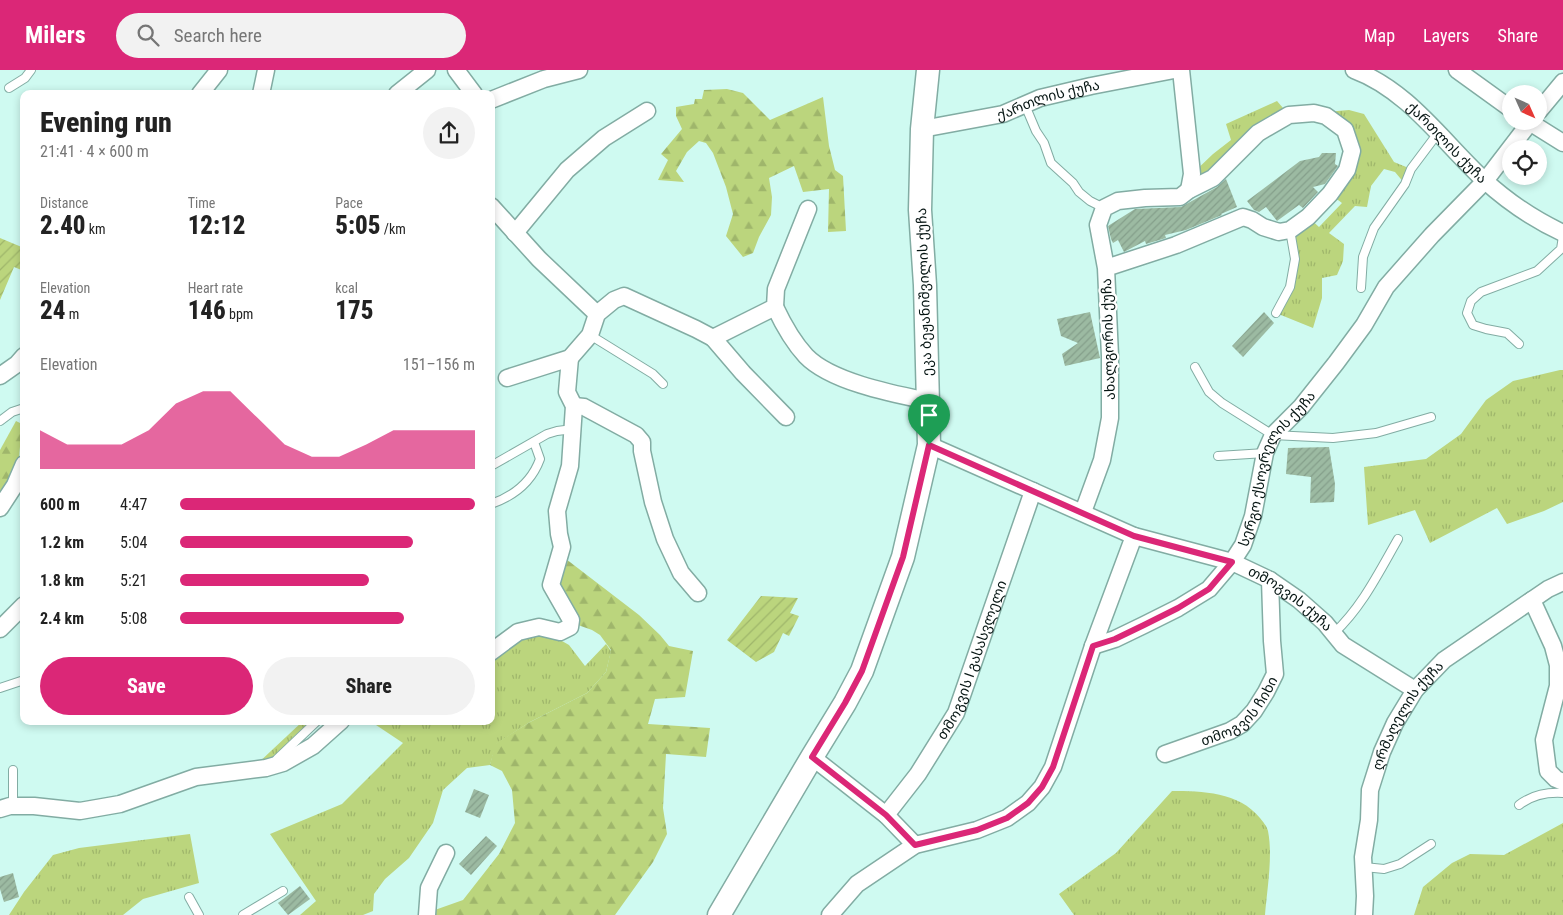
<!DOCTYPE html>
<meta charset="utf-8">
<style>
:root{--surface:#fff;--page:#f2f2f2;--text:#222;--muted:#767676;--accent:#db2777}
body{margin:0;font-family:"Roboto Condensed","Noto Sans Georgian",sans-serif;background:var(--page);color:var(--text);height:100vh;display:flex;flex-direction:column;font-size:19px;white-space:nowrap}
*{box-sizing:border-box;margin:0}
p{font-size:16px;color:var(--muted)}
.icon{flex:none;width:28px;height:28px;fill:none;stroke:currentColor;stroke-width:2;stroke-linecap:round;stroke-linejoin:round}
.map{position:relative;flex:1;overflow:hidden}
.side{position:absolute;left:20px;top:20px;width:475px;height:635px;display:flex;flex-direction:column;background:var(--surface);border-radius:10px;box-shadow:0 2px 8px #0003}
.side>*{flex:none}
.needle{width:32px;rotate:135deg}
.tools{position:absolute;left:1502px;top:15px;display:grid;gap:10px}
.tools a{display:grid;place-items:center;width:45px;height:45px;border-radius:50%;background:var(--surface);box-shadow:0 2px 8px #0003;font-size:25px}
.pin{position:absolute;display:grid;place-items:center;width:42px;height:42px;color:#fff;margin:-51px -21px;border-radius:50% 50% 50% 0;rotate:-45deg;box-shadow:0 0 5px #0007}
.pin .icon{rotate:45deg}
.round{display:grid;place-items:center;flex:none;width:52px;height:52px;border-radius:26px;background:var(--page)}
.headline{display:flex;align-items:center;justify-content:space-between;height:85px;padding:0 20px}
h1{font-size:28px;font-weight:800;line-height:38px}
.figures{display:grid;grid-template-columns:repeat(3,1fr);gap:8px;height:85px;padding:5px 20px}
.figures div{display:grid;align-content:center}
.figures b{font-size:25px;font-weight:800}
.figures small{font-size:14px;font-weight:400}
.figures p{font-size:14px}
.chart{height:140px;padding:10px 20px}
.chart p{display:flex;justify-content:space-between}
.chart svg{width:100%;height:90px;margin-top:5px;fill:var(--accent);opacity:.7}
.cta{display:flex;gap:10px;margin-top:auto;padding:10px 20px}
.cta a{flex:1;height:58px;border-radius:30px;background:var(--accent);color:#fff;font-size:20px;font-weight:800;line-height:58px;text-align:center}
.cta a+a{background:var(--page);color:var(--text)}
ul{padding:0 20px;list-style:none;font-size:16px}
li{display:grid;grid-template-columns:80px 60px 1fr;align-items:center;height:38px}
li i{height:12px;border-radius:6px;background:var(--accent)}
header{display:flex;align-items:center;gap:30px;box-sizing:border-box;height:70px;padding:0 25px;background:var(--accent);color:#fff}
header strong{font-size:24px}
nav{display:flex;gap:28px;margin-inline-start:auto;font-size:18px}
.search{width:350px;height:45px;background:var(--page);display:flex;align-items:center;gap:12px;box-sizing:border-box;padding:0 18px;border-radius:28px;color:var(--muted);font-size:19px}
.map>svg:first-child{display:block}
.grass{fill:url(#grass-tufts)}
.forest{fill:url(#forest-firs)}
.garden{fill:url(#garden-furrows)}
.building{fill:url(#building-hatch)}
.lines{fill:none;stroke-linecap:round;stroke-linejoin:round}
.lane-casing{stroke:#82aca3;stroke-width:10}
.street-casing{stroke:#82aca3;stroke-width:19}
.secondary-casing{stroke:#82aca3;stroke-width:25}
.lane{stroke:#fff;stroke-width:8}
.street{stroke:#fff;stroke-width:16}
.secondary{stroke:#fff;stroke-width:22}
.route-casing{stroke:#fff;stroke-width:10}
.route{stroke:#db2777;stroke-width:6}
.labels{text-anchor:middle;stroke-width:4.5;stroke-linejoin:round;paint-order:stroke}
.street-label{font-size:14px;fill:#061513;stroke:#fff}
</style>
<header>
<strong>Milers</strong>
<div class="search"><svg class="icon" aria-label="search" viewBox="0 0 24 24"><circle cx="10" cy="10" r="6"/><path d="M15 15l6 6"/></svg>Search here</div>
<nav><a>Map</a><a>Layers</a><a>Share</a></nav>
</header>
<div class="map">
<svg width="1563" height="845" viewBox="0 0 1563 845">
<defs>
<pattern id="grass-tufts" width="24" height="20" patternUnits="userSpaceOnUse" patternTransform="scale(1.25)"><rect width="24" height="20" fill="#bbd57d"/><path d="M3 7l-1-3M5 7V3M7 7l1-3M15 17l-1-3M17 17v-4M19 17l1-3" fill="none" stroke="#9fb66b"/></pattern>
<pattern id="forest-firs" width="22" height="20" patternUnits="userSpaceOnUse" patternTransform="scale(1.25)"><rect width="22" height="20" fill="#bbd57d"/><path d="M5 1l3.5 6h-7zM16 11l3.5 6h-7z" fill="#9fb66b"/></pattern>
<pattern id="garden-furrows" width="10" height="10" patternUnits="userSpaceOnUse" patternTransform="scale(1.25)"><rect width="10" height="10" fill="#bbd57d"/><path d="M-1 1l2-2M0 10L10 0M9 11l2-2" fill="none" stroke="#9fb66b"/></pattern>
<pattern id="building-hatch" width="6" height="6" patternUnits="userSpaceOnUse" patternTransform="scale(1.25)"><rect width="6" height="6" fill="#9cbaa2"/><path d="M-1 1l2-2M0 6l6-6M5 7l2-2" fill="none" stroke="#859f8b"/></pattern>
</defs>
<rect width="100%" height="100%" fill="#cffaf1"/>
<!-- grass -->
<g class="grass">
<polygon points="1277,31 1289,45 1213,108 1192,104 1213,84 1231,70 1226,54"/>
<polygon points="1349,40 1364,44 1394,92 1411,99 1405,114 1395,102 1384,99 1371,116 1367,137 1355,136 1329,163 1344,174 1343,191 1337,205 1322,208 1322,228 1313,258 1276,243 1290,217 1295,189 1290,160 1308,147 1319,157 1342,133 1330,124 1347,100 1345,60 1314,43"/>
<polygon points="1560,300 1563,300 1563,432 1544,441 1507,454 1497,438 1430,473 1415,440 1368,455 1364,397 1426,389 1461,364 1486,330 1513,311"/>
<polygon points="535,565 555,567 569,575 585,596 606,574 611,581 606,602 587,623 530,652 496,674 490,695 467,698 443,720 433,753 409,788 385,809 374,824 373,841 363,845 300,845 316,831 270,764 342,734 403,673 370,651 491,651 491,589 520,570"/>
<polygon points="303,651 310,651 270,690 256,695"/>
<path d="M1172 721C1202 721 1239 722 1260 748 1263 752 1267 756 1268 761 1273 786 1267 820 1265 845H1074L1059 824 1116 783Z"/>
<polygon points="1563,753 1563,845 1414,845 1423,817 1452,793 1470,784 1504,785"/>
<polygon points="190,764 199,813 143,829 123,845 9,845 24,822 53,785 79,778"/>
</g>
<!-- forest -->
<g class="forest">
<polygon points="727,19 743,23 770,50 823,27 829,76 835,100 843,106 846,161 828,162 829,119 803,122 794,96 769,108 772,127 771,145 759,167 753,183 743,187 726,166 733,144 726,117 713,83 706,73 699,71 687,82 676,101 684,112 658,110 668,90 661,84 682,59 676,46 676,37 694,34 695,29 702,29 704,20"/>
<polygon points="16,351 22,354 19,388 0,428 0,380"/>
<polygon points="566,489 639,545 660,565 669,576 693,581 685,627 655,629 648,654 710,658 706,687 666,684 663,738 667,764 653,792 615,845 431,845 432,841 463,830 499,784 515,753 512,720 502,701 490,695 495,674 530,652 587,623 606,602 611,580 600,565 592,560 578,555 554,515"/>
</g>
<!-- garden -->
<g class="garden">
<polygon points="0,168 24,178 24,201 14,197 0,230"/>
<polygon points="761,526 798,528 790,543 799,546 789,566 783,563 774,582 756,592 727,570"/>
</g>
<!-- building -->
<g class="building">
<polygon points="1322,83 1336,83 1335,94 1338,96 1325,114 1313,117 1318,122 1303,138 1299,135 1277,151 1266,137 1259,142 1254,140 1247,131 1300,91 1319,87"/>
<polygon points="1226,109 1237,137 1221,144 1222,145 1186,160 1165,165 1166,168 1146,174 1145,171 1124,182 1118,170 1113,173 1111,169 1108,156 1135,139 1181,137 1217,117"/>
<polygon points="1090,242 1100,288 1065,296 1062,284 1078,273 1061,266 1057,249"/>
<polygon points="1264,242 1274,253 1243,287 1232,276"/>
<polygon points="1329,377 1335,414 1334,432 1310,433 1311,407 1286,404 1288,378"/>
<polygon points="474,719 489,725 480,748 465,742"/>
<polygon points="486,766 497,776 471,805 459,794"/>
<polygon points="13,803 19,827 4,832 0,819 0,807"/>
<polygon points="300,816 310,829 288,845 278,833"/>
</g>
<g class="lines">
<!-- lane casing -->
<g class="lane-casing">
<g id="lane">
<polyline points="9,18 25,8 31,0"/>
<polyline points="1025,35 1036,61 1044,73 1051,93 1073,113 1079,122 1090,131 1104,138"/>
<polyline points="1361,218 1363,187 1374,158 1405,114 1411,99 1438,63"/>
<polyline points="1276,243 1290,217 1295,189 1290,160"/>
<polyline points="590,265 653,304 663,314"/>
<polyline points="1519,274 1507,263 1486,259 1473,255 1467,243 1471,231 1481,222 1537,201 1561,179 1563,166"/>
<polyline points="1195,297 1209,322 1222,333 1273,365 1333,368 1376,363 1431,347"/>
<polyline points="0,351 12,342 24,338"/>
<polyline points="1218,386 1265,383"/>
<polyline points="491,396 547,364 557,361 573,359"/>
<path d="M491 434C514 426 532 411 540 389L534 372"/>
<path d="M1334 563C1362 537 1379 502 1398 469"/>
<polyline points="0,618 24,610"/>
<polyline points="277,689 317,651"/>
<path d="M1519 735C1532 725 1547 722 1563 723"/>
<polyline points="10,736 13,730 13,700"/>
<polyline points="1364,797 1384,799 1400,794 1431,774"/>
<polyline points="189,827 199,845"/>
<polyline points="243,845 283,821"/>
</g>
</g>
<!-- street casing -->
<g class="street-casing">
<g id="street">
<polyline points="456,0 474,24"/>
<polyline points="1181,0 1192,104 1189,120"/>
<path id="s1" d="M1354 0C1408 20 1443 72 1484 110 1508 132 1533 149 1563 163"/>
<polyline points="1457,0 1511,39"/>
<polyline points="200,24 219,0"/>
<polyline points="261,24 266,0"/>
<polyline points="397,24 427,0"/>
<polyline points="491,30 544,9 579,0"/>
<polyline points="1539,41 1563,12"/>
<polyline points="1528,51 1563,73"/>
<path id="s2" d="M922 59 1003 44 1040 28 1091 16 1174 0"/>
<polyline points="491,136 539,189 597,244"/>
<polyline points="515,163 567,100 604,68 647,41"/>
<path d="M775 237C783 254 793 272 806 286 831 312 894 324 928 331"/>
<polyline points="713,268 743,303 786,347"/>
<polyline points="0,306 17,294 24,286"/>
<polyline points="507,308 570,288 590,265 597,244 614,230 624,226 696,259 713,268 775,237 776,219 808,139"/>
<polyline points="574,336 584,337 636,365 642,372 642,381 653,432 665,469 681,503 698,523"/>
<path id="s3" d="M929 375 1134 466 1232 492 1270 510 1299 530 1325 553 1343 575 1415 620"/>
<polyline points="0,438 15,415 24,394"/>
<polyline points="1083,442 1102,390 1110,348 1110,286 1106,198 1098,155 1104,138 1118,131 1145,128 1180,127 1189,120 1213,108 1258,63 1289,45 1314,43 1326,46 1345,60 1352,81 1347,100 1330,124 1308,147 1290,160 1279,162 1263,157 1252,150 1243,147 1176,175 1106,198"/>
<polyline points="1532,530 1553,576 1558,595 1558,616 1544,670 1548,701 1556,709 1563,712"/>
<polyline points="0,559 24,535"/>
<path id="s4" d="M1093 576 1115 569 1144 555 1178 538 1209 519 1232 492 1243 475 1253 446 1265 383 1273 365 1301 337 1336 293 1364 255 1386 217 1432 165 1485 111 1531 51"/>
<polyline points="491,582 518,562 539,557 560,562 570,557 571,550 551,515 562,477 559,464 557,441 570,396 574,336 567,322 570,288"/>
<path id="s5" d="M1165 684 1230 661 1242 654 1254 641 1266 622 1275 604 1272 571 1270 510"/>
<polyline points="812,687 886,745 915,775"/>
<polyline points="0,739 10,736 34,736 80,741 120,734 196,707 266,698 283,693 313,676 341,651"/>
<path id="s6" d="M886 745 918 704 956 643 1033 421"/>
<polyline points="427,845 429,818 446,783"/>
<polyline points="830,845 857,814 915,775 977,760 1007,748 1028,733 1042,717 1053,697 1093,576 1134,466"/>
<path id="s7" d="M1364 845 1365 826 1363 787 1369 750 1370 720 1382 682 1395 653 1415 620 1444 590 1548 519 1563 512"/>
</g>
</g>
<!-- secondary casing -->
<g class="secondary-casing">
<polyline id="secondary" points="719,845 812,687 845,633 862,601 903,487 929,375 925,215 920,140 922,59 928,0"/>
</g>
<!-- lane -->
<use href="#lane" class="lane"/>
<!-- street -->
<use href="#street" class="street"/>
<!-- secondary -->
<use href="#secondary" class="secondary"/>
</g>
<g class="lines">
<!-- route casing -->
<g class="route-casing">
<polygon id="route" points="929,375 1134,466 1232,492 1209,519 1178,538 1144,555 1115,569 1093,576 1053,697 1042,717 1028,733 1007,748 977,760 915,775 886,745 812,687 845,633 862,601 903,487"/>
</g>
<!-- route -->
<use href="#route" class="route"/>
</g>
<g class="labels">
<!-- street labels -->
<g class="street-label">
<text dy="5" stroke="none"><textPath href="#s2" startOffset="130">ქართლის ქუჩა</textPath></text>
<text dy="5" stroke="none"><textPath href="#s1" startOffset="119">ქართლის ქუჩა</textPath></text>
<text transform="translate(924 222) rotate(-92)" y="5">ეკა ბეჟანიშვილის ქუჩა</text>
<text transform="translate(1108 269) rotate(-92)" y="5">ახალგორის ქუჩა</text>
<text dy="5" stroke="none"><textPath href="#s4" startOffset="271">სერგო ქსოვრელის ქუჩა</textPath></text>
<text dy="5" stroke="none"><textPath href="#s3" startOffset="395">თმოგვის ქუჩა</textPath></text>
<text dy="5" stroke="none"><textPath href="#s6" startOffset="179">თმოგვის I გასასვლელი</textPath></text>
<text dy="5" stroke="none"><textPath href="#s5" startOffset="89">თმოგვის ჩიხი</textPath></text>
<text dy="5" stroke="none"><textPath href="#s7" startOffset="210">ღრმაღელის ქუჩა</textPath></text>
</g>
</g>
</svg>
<div class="tools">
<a><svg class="needle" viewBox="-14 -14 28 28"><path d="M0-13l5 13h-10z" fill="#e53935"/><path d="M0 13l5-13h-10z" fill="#767676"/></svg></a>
<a><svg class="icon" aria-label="locate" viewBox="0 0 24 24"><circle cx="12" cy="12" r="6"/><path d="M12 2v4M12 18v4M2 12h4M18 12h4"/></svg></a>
</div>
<div class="pin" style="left:929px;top:375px;background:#1e9e55"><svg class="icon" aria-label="arrive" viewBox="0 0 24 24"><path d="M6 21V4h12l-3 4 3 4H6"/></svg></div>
<section class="side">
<div class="headline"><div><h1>Evening run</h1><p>21:41 · 4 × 600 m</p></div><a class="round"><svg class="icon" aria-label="share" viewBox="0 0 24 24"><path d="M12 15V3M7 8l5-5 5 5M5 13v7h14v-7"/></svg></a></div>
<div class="figures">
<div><p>Distance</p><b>2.40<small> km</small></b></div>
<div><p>Time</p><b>12:12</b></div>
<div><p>Pace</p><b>5:05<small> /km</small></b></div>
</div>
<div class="figures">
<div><p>Elevation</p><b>24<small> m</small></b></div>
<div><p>Heart rate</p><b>146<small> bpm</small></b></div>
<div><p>kcal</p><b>175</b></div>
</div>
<div class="chart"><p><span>Elevation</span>151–156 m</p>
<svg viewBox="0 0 160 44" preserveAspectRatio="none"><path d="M0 44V25L10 32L20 32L30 32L40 25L50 12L60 6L70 6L80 19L90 32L100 38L110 38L120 32L130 25L140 25L150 25L160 25V44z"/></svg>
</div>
<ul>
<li><b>600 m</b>4:47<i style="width:100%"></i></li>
<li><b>1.2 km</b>5:04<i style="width:79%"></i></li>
<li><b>1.8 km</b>5:21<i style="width:64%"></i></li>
<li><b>2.4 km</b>5:08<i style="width:76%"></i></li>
</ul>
<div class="cta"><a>Save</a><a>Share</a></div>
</section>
</div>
